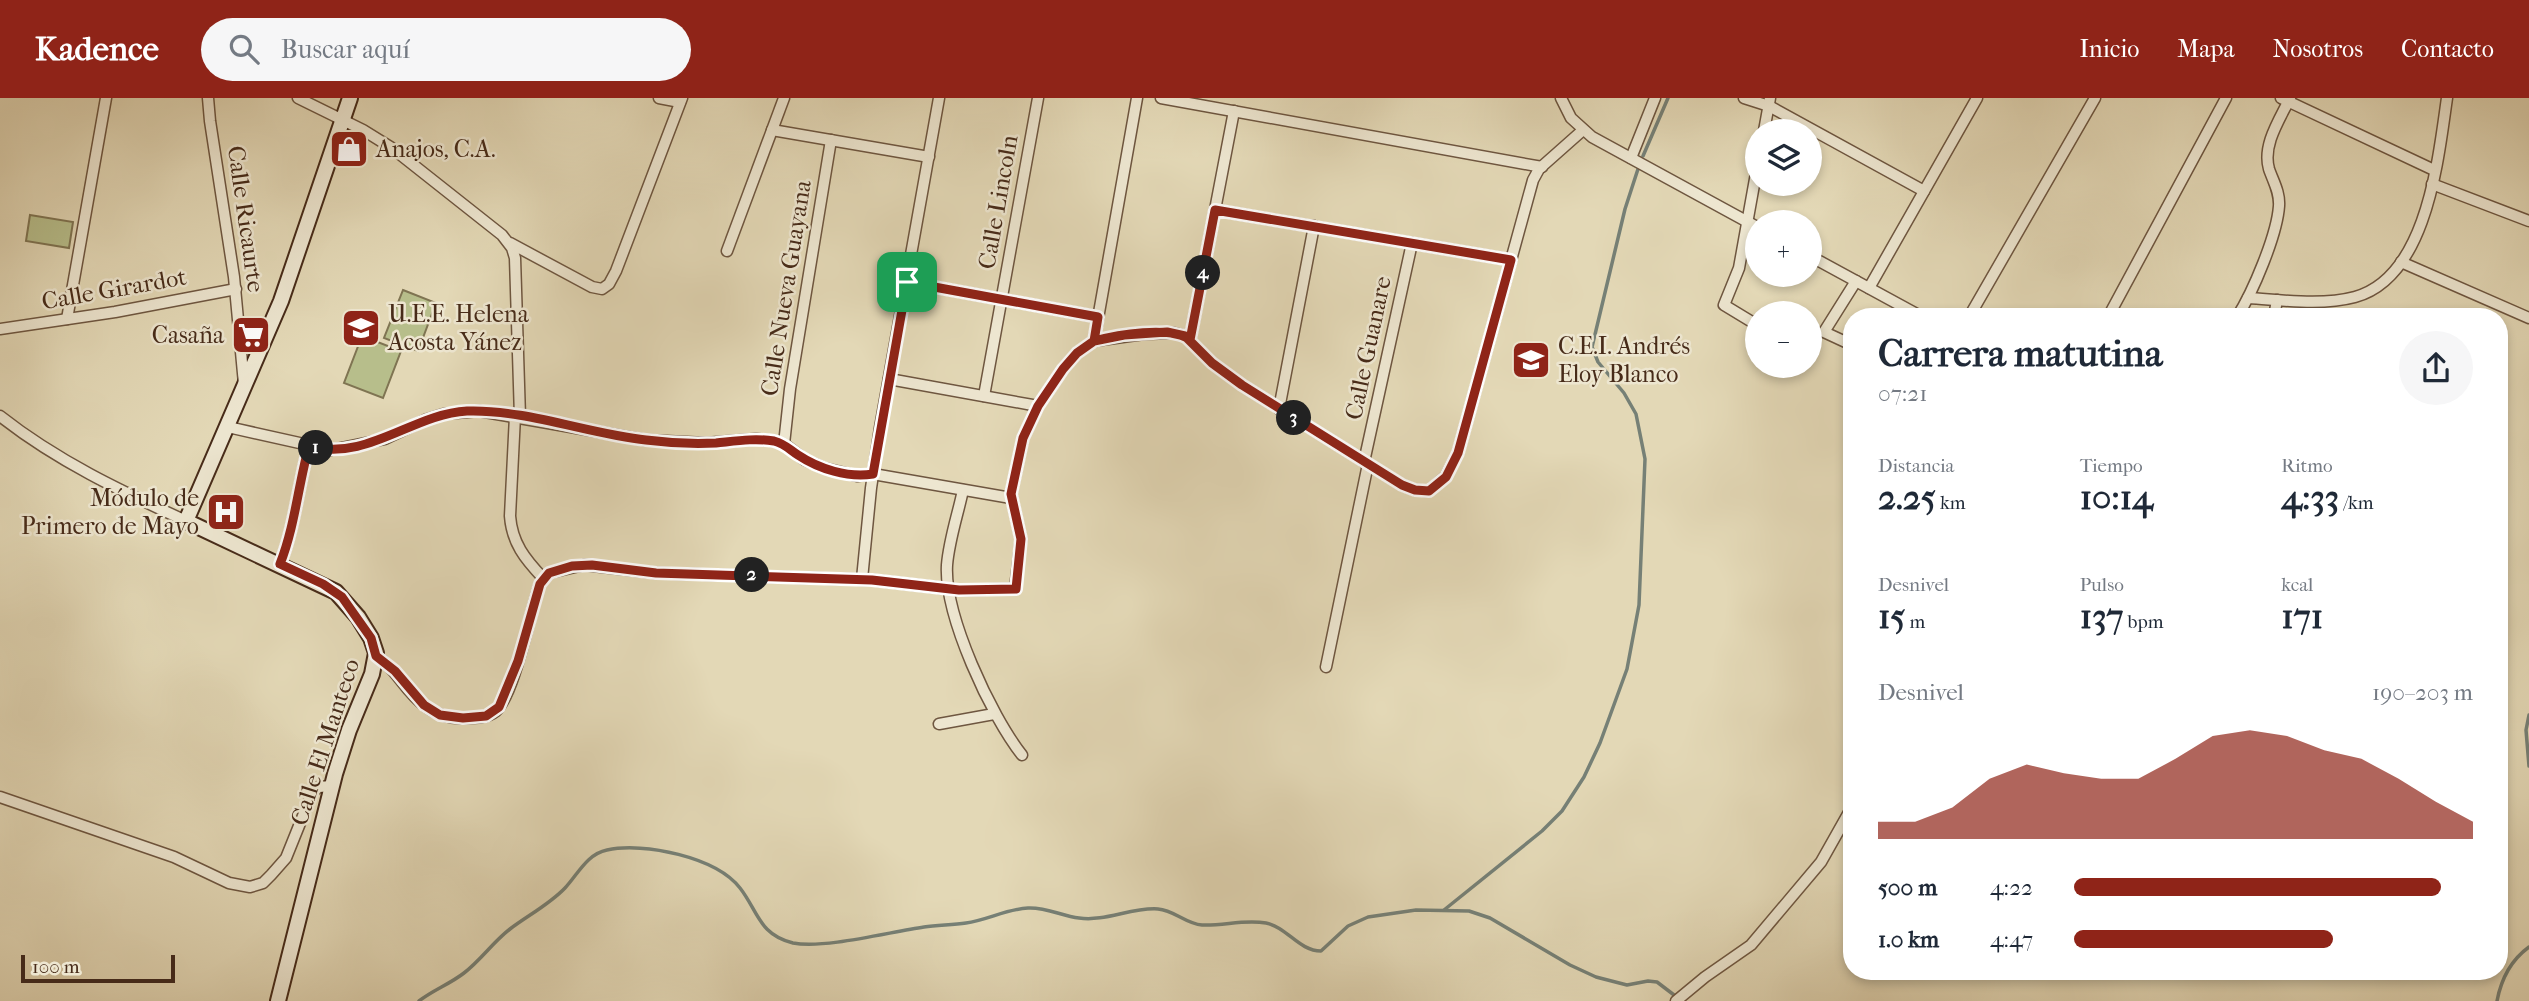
<!DOCTYPE html>
<html lang="es">
<meta charset="utf-8">
<style>
:root{--surface:#fff;--page:#f6f6f7;--text:#1f2937;--muted:#747a83;--accent:#8f2418}
body{margin:0;font-family:"IM FELL French Canon",serif;background:var(--page);color:var(--text);height:100vh;display:flex;flex-direction:column;font-size:26px;white-space:nowrap}
*{box-sizing:border-box;margin:0}
p{font-size:23px;color:var(--muted)}
.icon{flex:none;width:38px;height:38px;fill:none;stroke:currentColor;stroke-width:2;stroke-linecap:round;stroke-linejoin:round}
.map{position:relative;flex:1;overflow:hidden}
.sheet{position:absolute;left:1843px;top:210px;width:665px;height:672px;display:flex;flex-direction:column;background:var(--surface);border-radius:28px;box-shadow:0 4px 10px #0003}
.sheet>*{flex:none}
.buttons{position:absolute;left:1745px;top:21px;display:grid;gap:14px}
.buttons a{display:grid;place-items:center;width:77px;height:77px;border-radius:50%;background:var(--surface);box-shadow:0 4px 10px #0003;font-size:35px}
.scale{position:absolute;left:21px;bottom:18px;width:154px;box-sizing:border-box;padding-left:7px;border:4px solid #472b19;border-top:0;font-size:19px;line-height:24px;white-space:nowrap;color:#472b19;-webkit-text-stroke:5px #ede6d0;paint-order:stroke}
.pin{position:absolute;display:grid;place-items:center;width:60px;height:60px;color:#fff;margin:-30px;border-radius:14px;box-shadow:0 4px 10px #0006}
.km{position:absolute;width:35px;height:35px;margin:-18px;border-radius:50%;background:#222;color:#fff;font-size:19px;line-height:35px;text-align:center}
.round{display:grid;place-items:center;flex:none;width:74px;height:74px;border-radius:37px;background:var(--page)}
.head{display:flex;align-items:center;justify-content:space-between;height:119px;padding:0 35px}
h1{font-size:38px;font-weight:800;line-height:52px}
.metrics{display:grid;grid-template-columns:repeat(3,1fr);gap:10px;height:119px;padding:7px 35px}
.metrics div{display:grid;align-content:center}
.metrics b{font-size:35px;font-weight:800}
.metrics small{font-size:19px;font-weight:400}
.metrics p{font-size:19px}
.chart{height:196px;padding:14px 35px}
.chart p{display:flex;justify-content:space-between}
.chart svg{width:100%;height:126px;margin-top:7px;fill:var(--accent);opacity:.7}
ul{padding:0 35px;list-style:none;font-size:23px}
li{display:grid;grid-template-columns:112px 84px 1fr;align-items:center;height:52px}
li i{height:18px;border-radius:9px;background:var(--accent)}
header{display:flex;align-items:center;gap:42px;box-sizing:border-box;height:98px;padding:0 35px;background:var(--accent);color:#fff}
header strong{font-size:33px}
nav{display:flex;gap:38px;margin-inline-start:auto;font-size:24px}
.search{width:490px;height:63px;background:var(--page);display:flex;align-items:center;gap:18px;box-sizing:border-box;padding:0 24px;border-radius:38px;color:var(--muted);font-size:26px}
.map>svg:first-child{display:block}
.green{fill:#b7be8b;stroke:#7f7452;stroke-width:2}
.lines{fill:none;stroke-linecap:round;stroke-linejoin:round}
.stream{stroke:#768076;stroke-width:3.5}
.street-casing{stroke:#6e5640;stroke-width:13}
.secondary-casing{stroke:#472b19;stroke-width:18}
.street{stroke:#ede6d0;stroke-width:10}
.secondary{stroke:#ede6d0;stroke-width:14}
.route-casing{stroke:#fff;stroke-width:14}
.route{stroke:#8f2418;stroke-width:9}
.labels{text-anchor:middle;stroke-width:5;stroke-linejoin:round;paint-order:stroke}
.poi-label{font-size:24px;fill:#472b19;stroke:#ede6d0;text-anchor:start}
.street-label{font-size:24px;fill:#472b19;stroke:#ede6d0}
</style>
<header>
<strong>Kadence</strong>
<div class="search"><svg class="icon" aria-label="search" viewBox="0 0 24 24"><circle cx="10" cy="10" r="6"/><path d="M15 15l6 6"/></svg>Buscar aquí</div>
<nav><a>Inicio</a><a>Mapa</a><a>Nosotros</a><a>Contacto</a></nav>
</header>
<div class="map">
<svg width="2529" height="903" viewBox="0 0 2529 903">
<rect width="100%" height="100%" fill="#e3d8b6"/>
<filter id="stains"><feTurbulence type="fractalNoise" baseFrequency=".00286" numOctaves="4"/><feColorMatrix values="0 0 0 0 .2 0 0 0 0 .09 0 0 0 0 .02 0 0 0 .5 -.17"/></filter>
<radialGradient id="worn" r=".72"><stop offset=".6" stop-color="#630" stop-opacity="0"/><stop offset="1" stop-color="#630" stop-opacity=".3"/></radialGradient>
<!-- green -->
<g class="green">
<polygon points="30,117 73,124 69,150 26,143"/>
<polygon points="403,192 436,205 418,253 384,240"/>
<polygon points="362,238 401,253 383,300 344,285"/>
</g>
<g class="lines">
<!-- stream -->
<g class="stream">
<polyline points="1643,58 1668,0"/>
<polyline points="2529,617 2526,632 2529,668"/>
<polyline points="1444,812 1542,733 1562,713 1584,679 1600,645 1627,571 1639,507 1645,361 1636,316 1624,295 1598,264 1592,249 1625,111 1638,71"/>
<path d="M419 903C433 892 450 886 464 875 481 862 493 844 510 831 527 818 550 806 565 790 578 776 587 756 607 752 644 744 716 759 740 790 758 813 759 837 793 845 825 851 889 834 924 829 938 827 952 827 966 825 987 822 1007 811 1028 810 1046 809 1062 818 1079 820 1105 824 1132 809 1158 811 1174 812 1186 826 1202 827 1224 828 1244 821 1266 825 1287 829 1299 853 1321 853L1348 828 1368 819 1416 812 1469 813 1490 820 1570 867 1596 879 1627 887 1648 883 1657 884 1678 900"/>
<path d="M2497 903C2501 882 2511 862 2529 849"/>
</g>
<!-- street casing -->
<g class="street-casing">
<g id="street">
<polyline points="208,0 210,23 234,179 244,286"/>
<polyline points="298,0 363,32 392,50 502,137 512,150 515,160 520,319"/>
<polyline points="659,0 680,4"/>
<polyline points="1161,0 1542,69"/>
<polyline points="1561,0 1571,20 1592,39 1757,129"/>
<polyline points="1744,0 1769,8 1924,93"/>
<polyline points="2281,0 2434,72"/>
<polyline points="772,32 929,59"/>
<polyline points="1764,33 1770,0"/>
<polyline points="1631,60 1655,0"/>
<polyline points="1757,70 1739,170 1724,207 1757,227"/>
<polyline points="2432,86 2529,123"/>
<polyline points="1215,112 1511,162"/>
<polyline points="510,145 592,189 602,191 609,186 616,173 682,0"/>
<polyline points="727,153 784,0"/>
<polyline points="1810,158 1922,219"/>
<polyline points="2401,164 2529,220"/>
<polyline points="907,184 1098,219"/>
<polyline points="1869,190 1977,0"/>
<path d="M2248 200C2282 202 2321 208 2355 199 2427 179 2438 62 2447 0"/>
<polyline points="1969,219 2095,0"/>
<polyline points="2108,219 2226,0"/>
<path d="M2237 219C2253 194 2277 137 2279 108 2280 94 2273 83 2269 71 2262 47 2280 21 2290 0"/>
<polyline points="2274,219 2277,202"/>
<polyline points="67,221 106,0"/>
<polyline points="0,231 115,214 236,191"/>
<polyline points="1190,242 1234,13"/>
<polyline points="1094,243 1137,0"/>
<polyline points="1852,247 1824,234 1856,183"/>
<polyline points="889,281 1038,308"/>
<polyline points="984,298 1038,0"/>
<polyline points="1279,311 1314,128"/>
<path d="M0 318C57 363 121 393 186 423"/>
<path d="M515 318 510 418C512 445 525 461 543 480"/>
<polyline points="228,329 331,352 385,341 425,322 444,316 479,313 645,342 706,345 756,341 774,343 784,346 805,362 824,370 857,378 873,376 1011,400"/>
<polyline points="784,346 790,291 831,42"/>
<polyline points="1364,364 1412,145"/>
<path d="M963 392C958 416 949 442 947 467 944 517 991 618 1022 657"/>
<path d="M280 466C295 428 298 388 309 348"/>
<polyline points="862,481 871,390 880,330 939,0"/>
<path d="M376 558C397 571 405 594 425 608 437 617 451 621 465 620 476 620 487 620 496 613 515 595 530 514 540 486L549 475 584 467 656 475 872 482 959 492 1015 491 1021 441 1011 396 1023 340 1038 308 1063 271 1077 255 1094 243 1144 236 1174 235 1185 238 1212 265 1242 287 1402 387 1415 392 1429 393 1446 378 1458 355 1533 82 1539 71 1583 32"/>
<polyline points="1326,569 1368,366"/>
<polyline points="939,626 994,616"/>
<polyline points="0,699 174,759 229,785 250,789 263,785 271,777 286,760 313,693 319,689 331,688"/>
<polyline points="1676,903 1705,879 1751,847 1821,764 1852,709"/>
</g>
</g>
<!-- secondary casing -->
<g class="secondary-casing">
<polyline id="secondary" points="278,903 335,676 349,632 372,576 376,555 371,540 358,519 336,494 186,423 281,203 350,0"/>
</g>
<!-- street -->
<use href="#street" class="street"/>
<!-- secondary -->
<use href="#secondary" class="secondary"/>
</g>
<g class="lines">
<!-- route casing -->
<g class="route-casing">
<path id="route" d="M907 184 873 376C848 380 819 371 798 357 789 351 785 346 774 343 754 340 736 343 716 345 693 346 669 345 646 342 590 336 524 311 467 313 412 316 367 364 309 348 298 388 295 428 280 466L323 486 342 499 371 540 376 558 395 573 424 607 440 617 463 620 486 618 499 609 518 563 540 486 549 475 572 468 592 467 656 475 872 482 959 492 1016 491 1021 441 1011 396 1023 340 1038 308 1063 271 1077 255 1094 243 1124 237 1167 234 1185 238 1212 265 1242 287 1402 387 1415 392 1429 393 1446 379 1458 355 1511 162 1215 112 1190 242C1171 227 1116 237 1094 243L1098 219 907 184"/>
</g>
<!-- route -->
<use href="#route" class="route"/>
</g>
<!-- icons -->
<defs>
<g id="shop-square" transform="scale(2.0125)"><rect x="-9" y="-9" width="18" height="18" rx="4" fill="#8f2418" stroke="#ede6d0"/><path d="M-5-2.5h2.3a2.7 3.5 0 0 1 5.4 0H5L5.5 6h-11ZM-1.5-2.5h3a1.5 2.3 0 0 0-3 0Z" fill="#fff"/></g>
<g id="school-square" transform="scale(2.0125)"><rect x="-9" y="-9" width="18" height="18" rx="4" fill="#8f2418" stroke="#ede6d0"/><path d="M0-5L7-2L0 1L-7-2ZM-4 1L0 2.5L4 1V4Q0 6-4 4Z" fill="#fff"/></g>
<g id="supermarket-square" transform="scale(2.0125)"><rect x="-9" y="-9" width="18" height="18" rx="4" fill="#8f2418" stroke="#ede6d0"/><path d="M-6-5.5h2.5l.6 2H6L4.5 2H-2.5L-4.4-4H-6ZM-1.5 3.2a1.3 1.3 0 1 0 .1 0ZM3 3.2a1.3 1.3 0 1 0 .1 0Z" fill="#fff"/></g>
<g id="hospital-square" transform="scale(2.0125)"><rect x="-9" y="-9" width="18" height="18" rx="4" fill="#8f2418" stroke="#ede6d0"/><path d="M-5-5h3v3.5h4V-5h3V5h-3V1.5h-4V5h-3Z" fill="#fff"/></g>
</defs>
<g fill-rule="evenodd">
<use href="#shop-square" x="349" y="51"/>
<use href="#school-square" x="361" y="230"/>
<use href="#supermarket-square" x="251" y="237"/>
<use href="#school-square" x="1531" y="262"/>
<use href="#hospital-square" x="226" y="414"/>
</g>
<g class="labels">
<!-- poi labels -->
<g class="poi-label">
<text x="376" y="59">Anajos, C.A.</text>
<text x="388" y="224">U.E.E. Helena<tspan x="388" dy="28">Acosta Yánez</tspan></text>
<text x="224" y="245" text-anchor="end">Casaña</text>
<text x="1558" y="256">C.E.I. Andrés<tspan x="1558" dy="28">Eloy Blanco</tspan></text>
<text x="199" y="408" text-anchor="end">Módulo de<tspan x="199" dy="28">Primero de Mayo</tspan></text>
</g>
<!-- street labels -->
<g class="street-label">
<text transform="translate(998 104) rotate(-80)" y="8">Calle Lincoln</text>
<text transform="translate(246 121) rotate(82)" y="8">Calle Ricaurte</text>
<text transform="translate(786 190) rotate(-81)" y="8">Calle Nueva Guayana</text>
<text transform="translate(114 191) rotate(-10)" y="8">Calle Girardot</text>
<text transform="translate(1368 250) rotate(-78)" y="8">Calle Guanare</text>
<text transform="translate(325 644) rotate(-72)" y="8">Calle El Manteco</text>
</g>
</g>
<rect width="100%" height="100%" filter="url(#stains)"/>
<rect width="100%" height="100%" fill="url(#worn)"/>
</svg>
<div class="buttons">
<a><svg class="icon" aria-label="layers" viewBox="0 0 24 24"><path d="M12 4l9 5-9 5-9-5zM3 14l9 5 9-5"/></svg></a>
<a>+</a>
<a>−</a>
</div>
<div class="scale">100 m</div>
<div class="pin" style="left:907px;top:184px;background:#1e9e55"><svg class="icon" aria-label="arrive" viewBox="0 0 24 24"><path d="M6 21V4h12l-3 4 3 4H6"/></svg></div>
<b class="km" style="left:316px;top:350px">1</b>
<b class="km" style="left:752px;top:477px">2</b>
<b class="km" style="left:1294px;top:320px">3</b>
<b class="km" style="left:1203px;top:175px">4</b>
<section class="sheet">
<div class="head"><div><h1>Carrera matutina</h1><p>07:21</p></div><a class="round"><svg class="icon" aria-label="share" viewBox="0 0 24 24"><path d="M12 15V3M7 8l5-5 5 5M5 13v7h14v-7"/></svg></a></div>
<div class="metrics">
<div><p>Distancia</p><b>2.25<small> km</small></b></div>
<div><p>Tiempo</p><b>10:14</b></div>
<div><p>Ritmo</p><b>4:33<small> /km</small></b></div>
</div>
<div class="metrics">
<div><p>Desnivel</p><b>15<small> m</small></b></div>
<div><p>Pulso</p><b>137<small> bpm</small></b></div>
<div><p>kcal</p><b>171</b></div>
</div>
<div class="chart"><p><span>Desnivel</span>190–203 m</p>
<svg viewBox="0 0 160 44" preserveAspectRatio="none"><path d="M0 44V38L10 38L20 33L30 23L40 18L50 21L60 23L70 23L80 16L90 8L100 6L110 8L120 13L130 16L140 23L150 31L160 38V44z"/></svg>
</div>
<ul>
<li><b>500 m</b>4:22<i style="width:92%"></i></li>
<li><b>1.0 km</b>4:47<i style="width:65%"></i></li>
</ul>
</section>
</div>
